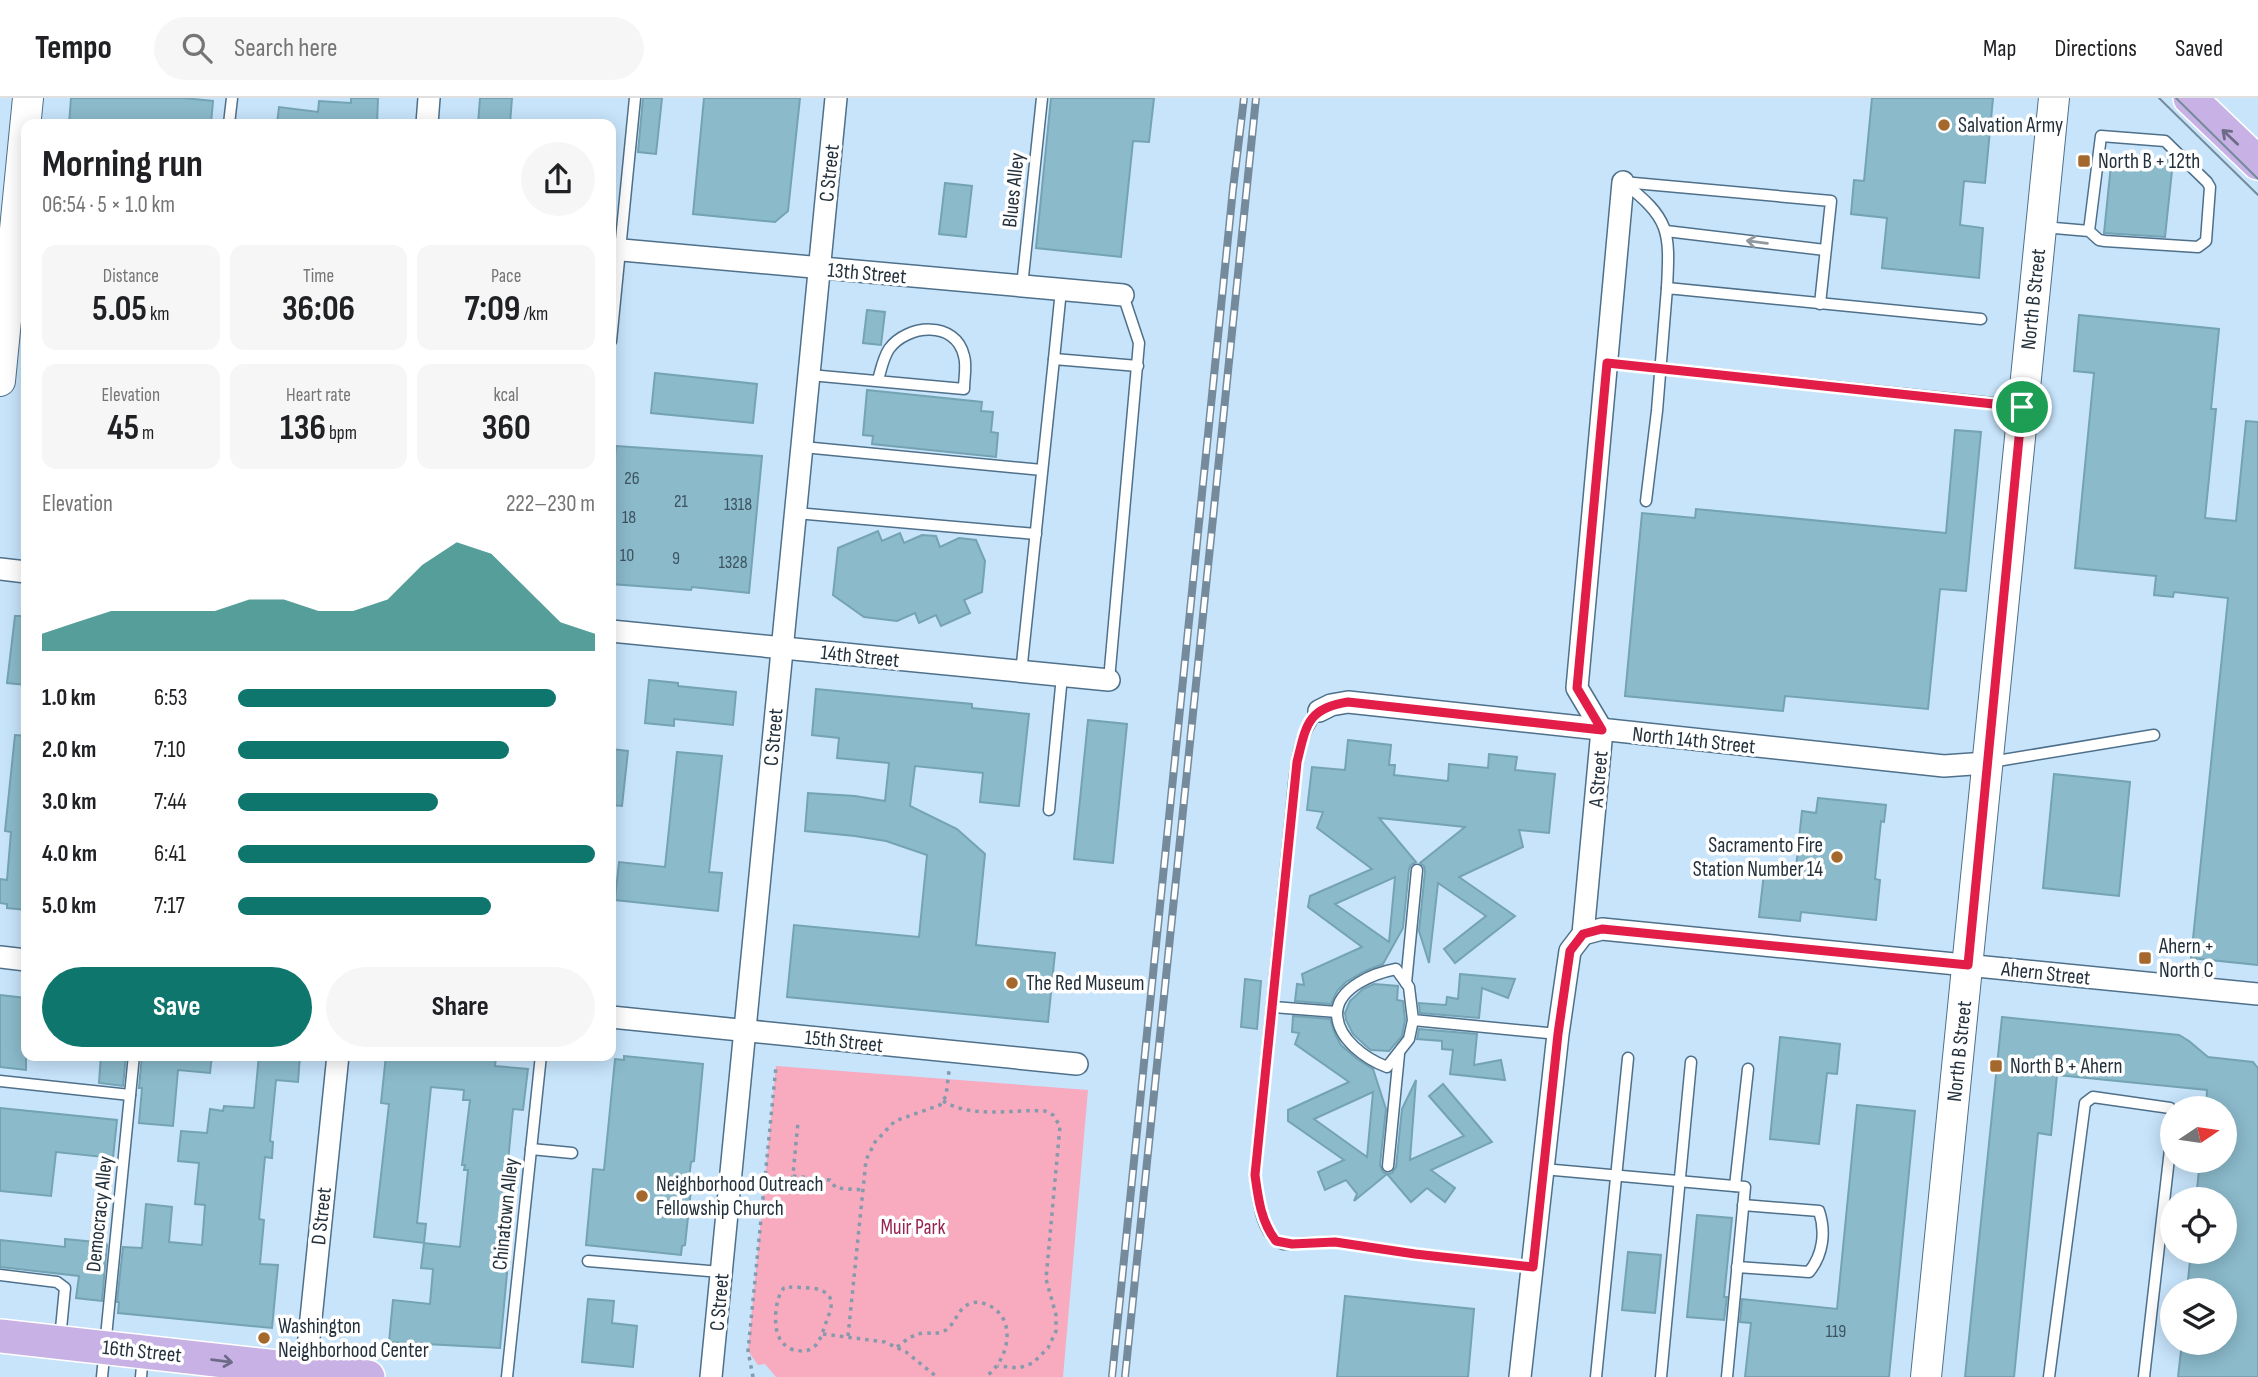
<!DOCTYPE html>
<meta charset="utf-8">
<style>
:root{--surface:#fff;--page:#f6f6f6;--text:#202124;--muted:#757577;--line:#e0e0e0;--accent:#0f766e}
body{margin:0;font-family:"Sofia Sans Condensed",sans-serif;background:var(--page);color:var(--text);height:100vh;display:flex;flex-direction:column;font-size:26px;white-space:nowrap}
*{box-sizing:border-box;margin:0}
p{font-size:23px;color:var(--muted)}
.icon{flex:none;width:38px;height:38px;fill:none;stroke:currentColor;stroke-width:2;stroke-linecap:round;stroke-linejoin:round}
.map{position:relative;flex:1;overflow:hidden}
.drawer{position:absolute;left:21px;top:21px;width:595px;height:942px;display:flex;flex-direction:column;background:var(--surface);border-radius:14px;box-shadow:0 4px 18px #0003}
.drawer>*{flex:none}
.needle{width:46px;rotate:77deg}
.tools{position:absolute;left:2160px;top:998px;display:grid;gap:14px}
.tools a{display:grid;place-items:center;width:77px;height:77px;border-radius:50%;background:var(--surface);box-shadow:0 4px 18px #0003;font-size:35px}
.pin{position:absolute;display:grid;place-items:center;width:60px;height:60px;color:#fff;margin:-30px;border:4px solid #fff;border-radius:50%;box-shadow:0 2px 7px #0007}
.round{display:grid;place-items:center;flex:none;width:74px;height:74px;border-radius:37px;background:var(--page)}
.summary{display:flex;align-items:center;justify-content:space-between;height:119px;padding:0 21px}
h1{font-size:38px;font-weight:700;line-height:52px}
.figures{display:grid;grid-template-columns:repeat(3,1fr);gap:10px;height:119px;padding:7px 21px}
.figures div{display:grid;align-content:center;border-radius:14px;background:var(--page);text-align:center}
.figures b{font-size:35px;font-weight:700}
.figures small{font-size:19px;font-weight:400}
.figures p{font-size:19px}
.chart{height:196px;padding:14px 21px}
.chart p{display:flex;justify-content:space-between}
.chart svg{width:100%;height:126px;margin-top:7px;fill:var(--accent);opacity:.7}
.action{display:flex;gap:14px;margin-top:auto;padding:14px 21px}
.action a{flex:1;height:80px;border-radius:42px;background:var(--accent);color:#fff;font-size:28px;font-weight:700;line-height:80px;text-align:center}
.action a+a{background:var(--page);color:var(--text)}
ul{padding:0 21px;list-style:none;font-size:23px}
li{display:grid;grid-template-columns:112px 84px 1fr;align-items:center;height:52px}
li i{height:18px;border-radius:9px;background:var(--accent)}
header{display:flex;align-items:center;gap:42px;box-sizing:border-box;height:98px;padding:0 35px;background:var(--surface);border-bottom:2px solid var(--line)}
header strong{font-size:33px}
nav{display:flex;gap:38px;margin-inline-start:auto;font-size:24px}
.search{width:490px;height:63px;background:var(--page);display:flex;align-items:center;gap:18px;box-sizing:border-box;padding:0 24px;border-radius:38px;color:var(--muted);font-size:26px}
.map>svg:first-child{display:block}
.green{fill:#f8aabe}
.building{fill:#8bbacb;stroke:#74a3b3;stroke-width:2;fill-rule:evenodd}
.lines{fill:none;stroke-linecap:round;stroke-linejoin:round}
.lane-casing{stroke:#4f708a;stroke-width:13}
.street-casing{stroke:#4f708a;stroke-width:24}
.secondary-casing{stroke:#4f708a;stroke-width:32}
.primary-casing{stroke:#fff;stroke-width:36}
.path{stroke:#849bad;stroke-width:3.5;stroke-dasharray:3.5 5;stroke-linecap:butt}
.lane{stroke:#fff;stroke-width:10}
.street{stroke:#fff;stroke-width:21}
.secondary{stroke:#fff;stroke-width:30}
.primary{stroke:#c7b1e5;stroke-width:33}
.tram{stroke:#758b9c;stroke-width:2}
.rail-casing{stroke:#758b9c;stroke-width:8}
.rail{stroke:#fff;stroke-width:5;stroke-dasharray:16;stroke-linecap:butt}
.oneway{stroke:#6d6b88}
.oneway2{stroke:#91989e}
.route-casing{stroke:#fff;stroke-width:14}
.route{stroke:#e11d48;stroke-width:9}
.poi-dot{fill:#a5682c;stroke:#fff;stroke-width:2.5}
.labels{text-anchor:middle;stroke-width:7;stroke-linejoin:round;paint-order:stroke}
.number-label{font-size:18px;fill:#3d5360}
.poi-label{font-size:21px;fill:#23313c;stroke:#fff;text-anchor:start}
.street-label{font-size:21px;fill:#23313c;stroke:#fff}
.park-label{font-size:21px;fill:#972450;stroke:#fff}
</style>
<header>
<strong>Tempo</strong>
<div class="search"><svg class="icon" aria-label="search" viewBox="0 0 24 24"><circle cx="10" cy="10" r="6"/><path d="M15 15l6 6"/></svg>Search here</div>
<nav><a>Map</a><a>Directions</a><a>Saved</a></nav>
</header>
<div class="map">
<svg width="2258" height="1279" viewBox="0 0 2258 1279">
<rect width="100%" height="100%" fill="#c7e4fb"/>
<!-- green -->
<polygon class="green" points="776,968 1088,992 1063,1279 776,1279 765,1266 758,1267 748,1253"/>
<!-- building -->
<g class="building">
<polygon points="71,0 184,0 213,3 211,26 69,26"/>
<polygon points="351,0 378,0 377,26 277,26 279,9 318,14 319,3 351,5"/>
<polygon points="480,0 512,0 510,26 478,26"/>
<polygon points="643,0 662,0 656,56 638,54"/>
<polygon points="704,0 800,0 788,113 775,124 693,116"/>
<polygon points="1051,0 1154,0 1149,44 1133,43 1121,159 1036,150"/>
<polygon points="1872,0 1993,0 1985,85 1964,83 1960,127 1983,130 1979,180 1882,170 1887,120 1851,116 1854,82 1864,83"/>
<polygon points="2112,57 2173,63 2165,139 2104,135"/>
<polygon points="945,85 972,88 966,139 939,136"/>
<polygon points="867,212 885,214 881,247 863,245"/>
<polygon points="2079,217 2219,231 2211,311 2216,311 2205,420 2236,423 2246,323 2258,324 2258,867 2191,860 2228,500 2174,494 2173,499 2154,497 2156,478 2075,470 2094,275 2074,273"/>
<polygon points="655,275 757,286 753,325 651,315"/>
<polygon points="867,292 982,304 981,313 993,314 991,334 998,335 996,359 872,346 873,338 863,337"/>
<polygon points="1955,332 1981,334 1966,493 1940,491 1928,611 1785,598 1783,613 1625,598 1642,415 1695,420 1696,411 1946,435"/>
<polygon points="616,348 762,358 749,495 692,489 691,492 611,486 611,409"/>
<polygon points="878,433 882,443 900,435 904,445 922,437 936,438 940,449 959,440 976,442 985,463 982,494 964,502 970,515 941,528 936,517 919,525 915,515 897,523 864,519 833,497 838,450"/>
<polygon points="15,518 26,518 26,587 7,585"/>
<polygon points="649,582 678,585 678,588 736,594 733,627 674,621 674,628 645,625"/>
<polygon points="816,591 972,606 972,610 1029,616 1019,708 980,704 983,675 915,668 910,708 957,731 985,756 976,847 1055,855 1048,924 787,899 794,827 919,839 927,757 886,743 855,738 805,733 808,695 855,698 885,703 889,665 837,660 839,640 812,637"/>
<polygon points="1088,622 1127,626 1113,765 1074,761"/>
<polygon points="15,637 26,638 26,812 7,810 7,806 0,805 0,781 7,782 11,734 5,733"/>
<path d="M1348 642 1391 647 1389 667H1395L1394 677 1448 683 1449 666 1488 670 1489 656 1517 659 1515 672 1555 676 1549 735 1519 732 1523 749 1459 779 1515 818 1455 865 1444 851 1486 818 1438 785 1429 865 1419 833 1425 773 1424 768 1420 765 1465 729 1379 720 1416 764 1411 767 1409 771 1403 830 1383 866 1365 873 1346 884 1337 893 1331 906 1295 903 1297 886 1304 887 1302 876 1362 849 1308 809 1310 798 1372 771 1317 730 1323 714 1307 712 1312 669 1345 672ZM1395 779 1389 844 1335 806Z"/>
<polygon points="611,651 628,653 622,708 611,707"/>
<polygon points="677,654 722,658 709,774 722,775 718,813 615,802 619,764 665,769"/>
<polygon points="2054,676 2130,684 2119,798 2043,790"/>
<polygon points="1818,700 1886,707 1884,724 1881,723 1875,781 1880,782 1876,822 1801,814 1800,823 1759,819 1765,766 1796,770 1802,713 1816,715"/>
<polygon points="1460,876 1515,881 1508,900 1482,890 1479,920 1420,915 1419,905 1446,907 1447,899 1458,901"/>
<polygon points="1245,881 1261,883 1257,931 1241,929"/>
<polygon points="1374,886 1398,888 1397,902 1403,903 1405,922 1402,938 1389,953 1371,952 1367,949 1353,936 1346,922 1345,915 1350,903 1363,891"/>
<polygon points="0,897 26,900 26,972 0,969"/>
<path d="M1293 918 1330 921 1335 936 1341 947 1357 961 1373 971 1386 1011 1380 1067 1383 1074 1387 1076 1354 1103 1357 1096 1346 1082 1325 1092 1318 1074 1344 1062 1288 1023V1012L1349 984 1295 946 1299 935 1292 934ZM1373 994 1367 1059 1314 1021Z"/>
<polygon points="2002,919 2179,937 2189,943 2208,959 2253,964 2258,970 2258,1279 2178,1279 2182,1244 2224,1244 2224,1192 2187,1192 2191,1153 2224,1153 2224,1101 2196,1101 2200,1062 2224,1062 2224,1010 2206,1010 2207,992 2057,977 2051,1037 2038,1035 2014,1279 1965,1279"/>
<polygon points="1419,931 1477,936 1474,967 1501,962 1505,982 1450,976 1453,952 1442,951 1442,943 1417,941"/>
<polygon points="1780,939 1840,946 1837,976 1827,975 1819,1046 1770,1041"/>
<polygon points="101,957 126,957 123,988 99,985"/>
<polygon points="142,957 212,957 210,975 178,972 173,1028 139,1025 142,990 139,990"/>
<polygon points="259,957 300,957 298,984 276,982 270,1043 273,1044 272,1060 265,1059 259,1121 264,1122 260,1166 278,1167 272,1230 118,1215 119,1204 117,1204 123,1149 142,1150 146,1106 172,1109 169,1144 202,1147 205,1107 195,1106 199,1065 178,1063 181,1033 207,1035 210,1011 223,1013 224,1008 254,1010"/>
<polygon points="386,957 473,957 496,960 495,968 528,971 523,1012 513,1011 509,1053 500,1153 509,1154 500,1250 389,1244 393,1202 430,1206 433,1171 421,1170 424,1145 460,1149 468,1072 464,1072 465,1067 462,1067 470,1002 463,1002 464,992 431,989 417,1125 426,1126 424,1145 374,1139 389,1006 381,1005"/>
<polygon points="624,958 703,966 694,1063 691,1064 688,1088 691,1091 685,1147 682,1148 681,1157 586,1147 593,1071 604,1072 615,961 624,962"/>
<polygon points="1416,982 1410,1062 1464,1038 1429,998 1443,986 1492,1044 1431,1072 1455,1090 1445,1104 1427,1090 1411,1104 1387,1076 1392,1075 1396,1069 1402,1011"/>
<polygon points="1857,1007 1915,1013 1889,1279 1745,1279 1751,1225 1740,1224 1742,1201 1837,1211"/>
<polygon points="0,1010 117,1022 113,1060 56,1054 51,1098 0,1093"/>
<polygon points="1697,1117 1732,1120 1724,1199 1727,1199 1724,1222 1687,1219"/>
<polygon points="65,1141 106,1145 107,1147 102,1203 76,1200 79,1178 0,1169 0,1142 65,1149"/>
<polygon points="1628,1154 1661,1157 1655,1215 1622,1212"/>
<polygon points="1345,1198 1474,1211 1468,1279 1337,1279"/>
<polygon points="588,1201 614,1203 612,1225 637,1228 633,1269 582,1264"/>
</g>
<g class="lines">
<!-- lane casing -->
<g class="lane-casing">
<g id="lane">
<polyline points="229,26 232,0"/>
<polyline points="1623,84 1831,103 1820,206"/>
<path d="M1623 84C1670 121 1670 132 1667 190"/>
<polyline points="2043,129 2089,133 2099,142 2105,143 2198,149 2206,143 2210,89 2207,84 2165,43 2101,38 2089,133"/>
<polyline points="1666,133 1825,152"/>
<polyline points="1022,188 1042,0"/>
<polyline points="611,243 635,0"/>
<polyline points="1054,261 1061,192"/>
<polyline points="1607,265 2020,308"/>
<path d="M810 277 964 291C964 280 967 268 964 258 956 222 907 226 889 251 883 260 881 272 878 282"/>
<polyline points="803,349 1042,372"/>
<polyline points="1646,403 1657,313 1667,190 1981,221"/>
<polyline points="796,415 1036,436"/>
<polyline points="1021,575 1054,261 1138,268"/>
<polyline points="1109,582 1139,245 1123,197"/>
<path d="M1319 613C1294 640 1295 683 1291 718L1255 1077C1258 1098 1260 1137 1283 1146L1335 1144 1415 1156 1533 1169"/>
<polyline points="1991,664 2154,637"/>
<polyline points="1049,712 1062,578"/>
<polyline points="1406,885 1417,772"/>
<polyline points="1273,909 1337,914"/>
<path d="M1413 922 1409 941 1387 969C1366 961 1337 941 1337 915 1338 889 1375 875 1396 871L1409 889 1413 922 1558 936"/>
<polyline points="0,983 130,997"/>
<polyline points="531,1051 572,1055"/>
<polyline points="1388,1068 1399,956"/>
<polyline points="1543,1071 1745,1089 1727,1279"/>
<polyline points="1735,1088 1748,971"/>
<polyline points="588,1163 721,1174"/>
<path d="M1737 1169 1809 1174C1823 1157 1826 1134 1819 1113L1743 1107"/>
<polyline points="0,1177 57,1184 65,1190 60,1241"/>
<polyline points="102,1279 134,957"/>
<polyline points="141,1279 143,1257"/>
<polyline points="507,1279 541,957"/>
<polyline points="1596,1279 1628,960"/>
<polyline points="1661,1279 1691,964"/>
<polyline points="2049,1279 2085,1005 2093,999 2170,1010 2172,1014"/>
<polyline points="2144,1279 2172,1034"/>
</g>
</g>
<!-- street casing -->
<g class="street-casing">
<g id="street">
<polyline points="427,26 429,0"/>
<polyline points="611,151 1123,197"/>
<polyline points="0,471 26,474"/>
<polyline points="611,533 1109,582"/>
<polyline points="1319,613 1331,607 1348,604 1944,668 1986,665"/>
<polyline points="1583,836 1602,831 2258,896"/>
<polyline points="0,859 26,862"/>
<polyline points="611,919 1077,966"/>
<polyline points="305,1279 338,957"/>
<polyline points="711,1279 836,0"/>
<polyline points="1520,1279 1558,936 1570,853 1583,836 1602,632 1577,590 1623,84"/>
</g>
</g>
<!-- secondary casing -->
<g class="secondary-casing">
<g id="secondary">
<polyline points="0,283 28,0"/>
<polyline points="1926,1279 2054,0"/>
</g>
</g>
<!-- primary casing -->
<g class="primary-casing">
<g id="primary">
<polyline points="2190,0 2258,65"/>
<polyline points="0,1238 368,1279"/>
</g>
</g>
<!-- path -->
<g class="path">
<path d="M943 1003C973 1021 1012 1011 1045 1013L1053 1017 1060 1028 1046 1181 1056 1217V1233L1048 1250 1033 1265 1019 1270 998 1268"/>
<polyline points="793,1078 830,1082 836,1090 863,1092"/>
<polyline points="764,1084 792,1087 798,1024"/>
<path d="M789 1189C800 1190 819 1188 827 1196 835 1203 830 1213 827 1222 820 1240 818 1259 791 1251 786 1248 781 1245 779 1239 773 1228 775 1199 784 1190Z"/>
<polyline points="823,1236 885,1244 906,1254 937,1279"/>
<polyline points="848,1238 866,1062 875,1044 895,1023 940,1007 946,998 949,973"/>
<path d="M897 1249C906 1242 914 1235 926 1235 932 1235 936 1236 942 1234 957 1228 956 1209 972 1205 978 1203 983 1205 988 1207 1019 1221 1008 1264 985 1279"/>
<polyline points="753,1279 748,1253 776,968"/>
</g>
<!-- lane -->
<use href="#lane" class="lane"/>
<!-- street -->
<use href="#street" class="street"/>
<!-- secondary -->
<use href="#secondary" class="secondary"/>
<!-- primary -->
<use href="#primary" class="primary"/>
<!-- tram -->
<g class="tram">
<polyline points="2159,0 2258,97"/>
<polyline points="2176,0 2258,81"/>
</g>
<!-- rail casing -->
<g class="rail-casing">
<g id="rail">
<polyline points="1112,1279 1233,91 1244,0"/>
<polyline points="1125,1279 1256,0"/>
</g>
</g>
<!-- rail -->
<use href="#rail" class="rail"/>
</g>
<!-- one-way arrows -->
<defs><path id="oneway-shaft" d="M-6 0H5M1.5-3L5.5 0L1.5 3" fill="none" stroke-width="1.6" stroke-linecap="round" stroke-linejoin="round" transform="scale(1.75)"/></defs>
<g class="oneway">
<use href="#oneway-shaft" transform="translate(2230 39) rotate(-137)"/>
<use href="#oneway-shaft" transform="translate(222 1263) rotate(7)"/>
</g>
<use class="oneway2" href="#oneway-shaft" transform="translate(1757 144) rotate(-173)"/>
<g class="lines">
<!-- route casing -->
<g class="route-casing">
<path id="route" d="M1607 265 2022 309 1968 867 1602 831 1583 836 1570 853 1558 936 1533 1169 1415 1156 1335 1144 1292 1146 1276 1143C1261 1124 1258 1100 1255 1077L1297 664C1306 628 1307 610 1348 604L1602 632 1577 590Z"/>
</g>
<!-- route -->
<use href="#route" class="route"/>
</g>
<!-- markers -->
<g class="poi-dot">
<circle cx="1944" cy="27" r="7"/>
<rect x="2077" y="56" width="14" height="14" rx="3.5"/>
<circle cx="1837" cy="759" r="7"/>
<rect x="2138" y="853" width="14" height="14" rx="3.5"/>
<circle cx="1012" cy="885" r="7"/>
<rect x="1989" y="961" width="14" height="14" rx="3.5"/>
<circle cx="642" cy="1098" r="7"/>
<circle cx="264" cy="1240" r="7"/>
</g>
<g class="labels">
<!-- number labels -->
<g class="number-label">
<text x="632" y="386">26</text>
<text x="681" y="409">21</text>
<text x="738" y="412">1318</text>
<text x="629" y="425">18</text>
<text x="627" y="463">10</text>
<text x="676" y="466">9</text>
<text x="733" y="470">1328</text>
<text x="1836" y="1239">119</text>
</g>
<!-- poi labels -->
<g class="poi-label">
<text x="1958" y="34">Salvation Army</text>
<text x="2098" y="70">North B + 12th</text>
<text x="1823" y="754" text-anchor="end">Sacramento Fire<tspan x="1823" dy="24">Station Number 14</tspan></text>
<text x="2159" y="855">Ahern +<tspan x="2159" dy="24">North C</tspan></text>
<text x="1026" y="892">The Red Museum</text>
<text x="2010" y="975">North B + Ahern</text>
<text x="656" y="1093">Neighborhood Outreach<tspan x="656" dy="24">Fellowship Church</tspan></text>
<text x="278" y="1235">Washington<tspan x="278" dy="24">Neighborhood Center</tspan></text>
</g>
<!-- street labels -->
<g class="street-label">
<text transform="translate(829 75) rotate(-84)" y="7">C Street</text>
<text transform="translate(1013 92) rotate(-84)" y="7">Blues Alley</text>
<text transform="translate(867 175) rotate(5)" y="7">13th Street</text>
<text transform="translate(2033 201) rotate(-84)" y="7">North B Street</text>
<text transform="translate(860 558) rotate(6)" y="7">14th Street</text>
<text transform="translate(773 639) rotate(-85)" y="7">C Street</text>
<text transform="translate(1694 642) rotate(6)" y="7">North 14th Street</text>
<text transform="translate(1598 681) rotate(-85)" y="7">A Street</text>
<text transform="translate(2046 875) rotate(6)" y="7">Ahern Street</text>
<text transform="translate(844 943) rotate(6)" y="7">15th Street</text>
<text transform="translate(1959 953) rotate(-84)" y="7">North B Street</text>
<text transform="translate(99 1116) rotate(-84)" y="7">Democracy Alley</text>
<text transform="translate(505 1116) rotate(-84)" y="7">Chinatown Alley</text>
<text transform="translate(321 1118) rotate(-84)" y="7">D Street</text>
<text transform="translate(719 1204) rotate(-85)" y="7">C Street</text>
<text transform="translate(142 1253) rotate(6)" y="7">16th Street</text>
</g>
<!-- park labels -->
<g class="park-label">
<text x="913" y="1136">Muir Park</text>
</g>
</g>
</svg>
<div class="tools">
<a><svg class="needle" viewBox="-14 -14 28 28"><path d="M0-13l5 13h-10z" fill="#e53935"/><path d="M0 13l5-13h-10z" fill="#757577"/></svg></a>
<a><svg class="icon" aria-label="locate" viewBox="0 0 24 24"><circle cx="12" cy="12" r="6"/><path d="M12 2v4M12 18v4M2 12h4M18 12h4"/></svg></a>
<a><svg class="icon" aria-label="layers" viewBox="0 0 24 24"><path d="M12 4l9 5-9 5-9-5zM3 14l9 5 9-5"/></svg></a>
</div>
<div class="pin" style="left:2022px;top:309px;background:#1e9e55"><svg class="icon" aria-label="arrive" viewBox="0 0 24 24"><path d="M6 21V4h12l-3 4 3 4H6"/></svg></div>
<section class="drawer">
<div class="summary"><div><h1>Morning run</h1><p>06:54 · 5 × 1.0 km</p></div><a class="round"><svg class="icon" aria-label="share" viewBox="0 0 24 24"><path d="M12 15V3M7 8l5-5 5 5M5 13v7h14v-7"/></svg></a></div>
<div class="figures">
<div><p>Distance</p><b>5.05<small> km</small></b></div>
<div><p>Time</p><b>36:06</b></div>
<div><p>Pace</p><b>7:09<small> /km</small></b></div>
</div>
<div class="figures">
<div><p>Elevation</p><b>45<small> m</small></b></div>
<div><p>Heart rate</p><b>136<small> bpm</small></b></div>
<div><p>kcal</p><b>360</b></div>
</div>
<div class="chart"><p><span>Elevation</span>222–230 m</p>
<svg viewBox="0 0 160 44" preserveAspectRatio="none"><path d="M0 44V38L10 34L20 30L30 30L40 30L50 30L60 26L70 26L80 30L90 30L100 26L110 14L120 6L130 10L140 22L150 34L160 38V44z"/></svg>
</div>
<ul>
<li><b>1.0 km</b>6:53<i style="width:89%"></i></li>
<li><b>2.0 km</b>7:10<i style="width:76%"></i></li>
<li><b>3.0 km</b>7:44<i style="width:56%"></i></li>
<li><b>4.0 km</b>6:41<i style="width:100%"></i></li>
<li><b>5.0 km</b>7:17<i style="width:71%"></i></li>
</ul>
<div class="action"><a>Save</a><a>Share</a></div>
</section>
</div>
